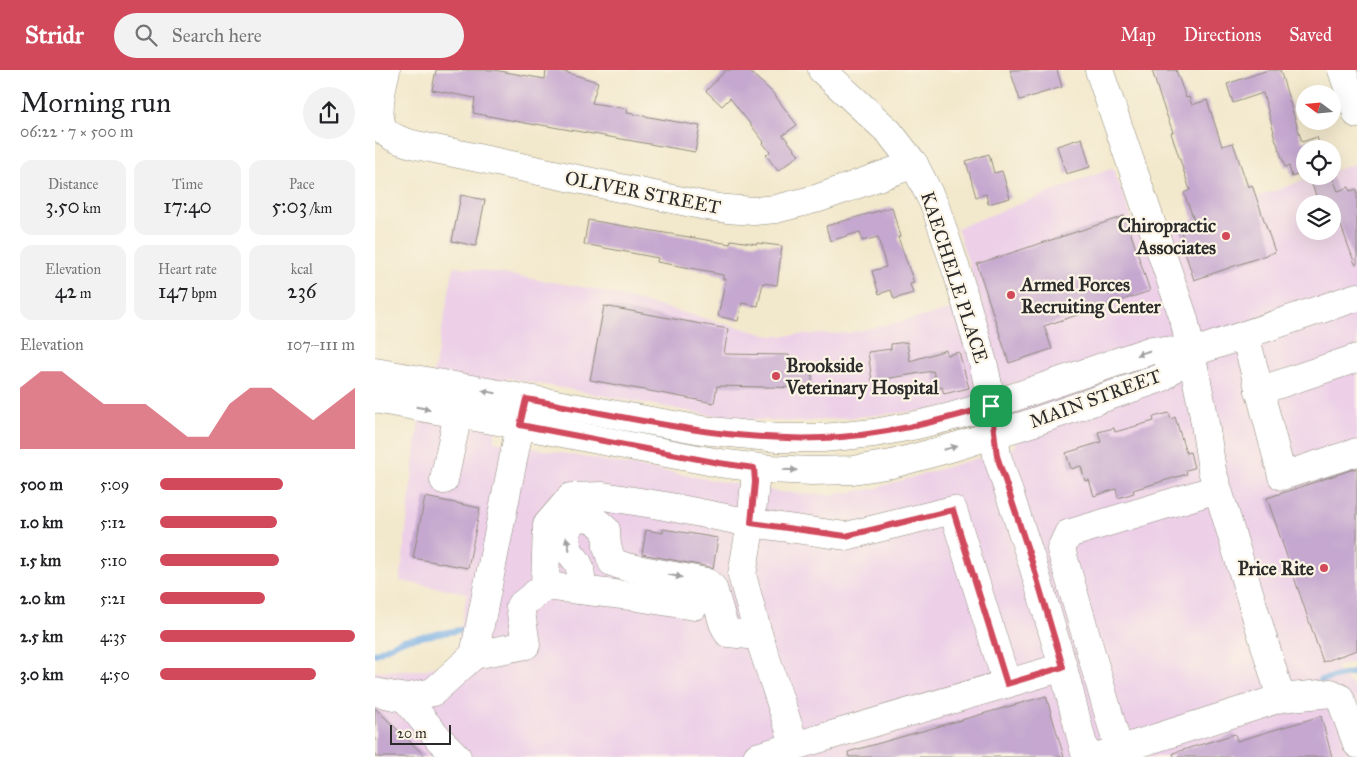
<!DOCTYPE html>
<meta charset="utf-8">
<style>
:root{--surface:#fff;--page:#f2f2f2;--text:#202124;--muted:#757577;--accent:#d1495b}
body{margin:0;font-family:"IM FELL Great Primer",serif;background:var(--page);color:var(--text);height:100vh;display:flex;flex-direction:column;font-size:19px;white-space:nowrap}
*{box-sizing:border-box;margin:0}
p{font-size:16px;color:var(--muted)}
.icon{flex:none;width:28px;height:28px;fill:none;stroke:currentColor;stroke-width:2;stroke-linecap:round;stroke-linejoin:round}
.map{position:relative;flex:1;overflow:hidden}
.panel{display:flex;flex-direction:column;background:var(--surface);width:375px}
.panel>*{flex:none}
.needle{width:32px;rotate:286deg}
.controls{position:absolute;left:921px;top:15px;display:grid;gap:10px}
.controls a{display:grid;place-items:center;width:45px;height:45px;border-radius:50%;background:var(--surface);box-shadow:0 5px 20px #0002;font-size:25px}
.scale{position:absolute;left:15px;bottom:12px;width:61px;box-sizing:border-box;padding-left:5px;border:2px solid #2b2b2b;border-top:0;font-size:14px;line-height:18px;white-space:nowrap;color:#2b2b2b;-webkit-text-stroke:4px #fcf5e5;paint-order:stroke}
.pin{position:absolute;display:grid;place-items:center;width:42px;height:42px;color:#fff;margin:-21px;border-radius:10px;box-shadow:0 2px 8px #0006}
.round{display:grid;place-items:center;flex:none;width:52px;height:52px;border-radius:26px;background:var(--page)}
.head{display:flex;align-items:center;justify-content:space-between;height:85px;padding:0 20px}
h1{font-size:28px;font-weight:600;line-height:38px}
.figures{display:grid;grid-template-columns:repeat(3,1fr);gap:8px;height:85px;padding:5px 20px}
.figures div{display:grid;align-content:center;border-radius:12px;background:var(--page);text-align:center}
.figures b{font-size:21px;font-weight:600}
.figures small{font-size:14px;font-weight:400}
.figures p{font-size:14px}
.chart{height:140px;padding:10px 20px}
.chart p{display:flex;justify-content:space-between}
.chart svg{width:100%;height:90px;margin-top:5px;fill:var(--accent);opacity:.7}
ul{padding:0 20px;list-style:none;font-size:16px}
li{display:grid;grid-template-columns:80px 60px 1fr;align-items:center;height:38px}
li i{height:12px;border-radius:6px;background:var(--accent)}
header{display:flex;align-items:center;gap:30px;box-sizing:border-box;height:70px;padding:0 25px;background:var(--accent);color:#fff}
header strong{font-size:24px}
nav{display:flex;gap:28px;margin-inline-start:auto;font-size:18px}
.search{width:350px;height:45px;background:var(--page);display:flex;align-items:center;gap:12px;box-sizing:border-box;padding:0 18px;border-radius:28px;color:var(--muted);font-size:19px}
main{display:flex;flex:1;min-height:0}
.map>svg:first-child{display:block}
.built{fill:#edd0e8;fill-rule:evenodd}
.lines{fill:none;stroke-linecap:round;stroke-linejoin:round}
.stream{stroke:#77aee6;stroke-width:6}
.building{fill:#c5a7cf}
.minor-casing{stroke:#8e8a7c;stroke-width:29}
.major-casing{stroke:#8e8a7c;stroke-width:29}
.minor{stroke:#fff;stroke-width:28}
.major{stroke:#fff;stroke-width:28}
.oneway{fill:#a0a0a0}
.route-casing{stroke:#fff;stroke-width:10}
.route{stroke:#d1495b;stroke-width:6}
.poi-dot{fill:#d1495b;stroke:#fcf5e5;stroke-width:2}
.labels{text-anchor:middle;stroke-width:4.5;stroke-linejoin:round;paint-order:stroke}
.street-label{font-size:19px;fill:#2b2b2b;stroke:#fcf5e5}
.poi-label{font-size:19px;font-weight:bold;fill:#2b2b2b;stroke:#fcf5e5;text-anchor:end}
</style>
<header>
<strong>Stridr</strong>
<div class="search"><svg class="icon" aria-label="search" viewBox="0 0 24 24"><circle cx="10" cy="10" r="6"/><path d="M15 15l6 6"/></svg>Search here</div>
<nav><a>Map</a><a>Directions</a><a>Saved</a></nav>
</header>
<main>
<section class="panel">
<div class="head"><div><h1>Morning run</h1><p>06:22 · 7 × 500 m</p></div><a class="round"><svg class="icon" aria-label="share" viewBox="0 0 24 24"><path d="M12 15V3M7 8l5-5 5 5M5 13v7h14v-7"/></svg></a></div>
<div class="figures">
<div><p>Distance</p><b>3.50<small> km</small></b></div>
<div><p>Time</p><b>17:40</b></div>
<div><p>Pace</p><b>5:03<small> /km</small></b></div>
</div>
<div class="figures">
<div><p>Elevation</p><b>42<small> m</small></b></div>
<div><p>Heart rate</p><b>147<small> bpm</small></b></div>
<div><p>kcal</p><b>236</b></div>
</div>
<div class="chart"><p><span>Elevation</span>107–111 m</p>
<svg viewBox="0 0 160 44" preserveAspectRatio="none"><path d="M0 44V14L10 6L20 6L30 14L40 22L50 22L60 22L70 30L80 38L90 38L100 22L110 14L120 14L130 22L140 30L150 22L160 14V44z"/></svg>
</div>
<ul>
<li><b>500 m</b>5:09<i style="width:63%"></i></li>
<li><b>1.0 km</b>5:12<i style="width:60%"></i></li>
<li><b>1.5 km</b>5:10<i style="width:61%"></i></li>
<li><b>2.0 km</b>5:21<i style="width:54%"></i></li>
<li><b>2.5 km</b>4:35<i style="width:100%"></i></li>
<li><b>3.0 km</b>4:50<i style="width:80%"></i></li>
</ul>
</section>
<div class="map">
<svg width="982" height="687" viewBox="0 0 982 687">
<rect width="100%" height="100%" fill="#fcf5e5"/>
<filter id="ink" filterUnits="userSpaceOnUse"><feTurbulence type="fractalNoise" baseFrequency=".02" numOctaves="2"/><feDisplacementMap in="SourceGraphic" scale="10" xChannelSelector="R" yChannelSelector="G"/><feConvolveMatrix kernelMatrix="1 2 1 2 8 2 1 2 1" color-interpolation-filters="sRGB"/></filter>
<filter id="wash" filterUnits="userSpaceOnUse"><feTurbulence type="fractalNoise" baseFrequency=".0096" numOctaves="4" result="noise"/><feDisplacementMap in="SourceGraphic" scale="20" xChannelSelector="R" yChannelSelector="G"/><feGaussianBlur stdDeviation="1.12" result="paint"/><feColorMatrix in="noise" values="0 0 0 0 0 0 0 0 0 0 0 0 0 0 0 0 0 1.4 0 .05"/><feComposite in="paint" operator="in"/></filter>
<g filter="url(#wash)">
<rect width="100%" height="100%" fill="#f2e8cc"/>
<!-- built -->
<path class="built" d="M982 93V591L960 597 982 621V687H0V601L49 600 71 593 82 578 92 523 25 511 44 351 60 296 79 196 219 219 396 266 474 263 607 233 582 158 738 98 763 164 795 157 942 106H958V101ZM930 134H958V161H930ZM132 308 351 348 427 352 554 340 600 331 640 312V377L498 419 454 425 404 422 119 371Z"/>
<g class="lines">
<!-- stream -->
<g class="stream">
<polyline points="0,584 28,570 85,560"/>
<polyline points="946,610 982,602"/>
</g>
</g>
<g id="blocks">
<!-- building -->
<g class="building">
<polygon points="61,0 119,0 170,9 171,0 183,0 223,12 217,33 253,39 252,43 325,56 320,82 161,54 161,55 98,43 100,28 57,20"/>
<polygon points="351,0 373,0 398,23 422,55 408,65 424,85 403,101 391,85 395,82 388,73 389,72 355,28 347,36 331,21"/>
<polygon points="635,0 682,0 687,17 645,30"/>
<polygon points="777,0 801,0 811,28 814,27 817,35 832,30 847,76 858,73 873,117 877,115 900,182 819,210 809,179 811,178 804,155 819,150 809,123 815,120 796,63 798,62 785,27"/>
<polygon points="893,0 905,0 927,72 942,67 946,79 930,79 930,102 917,107 914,96 910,97 898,62 899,62 888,23 858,33 852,14"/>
<polygon points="707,68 715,97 691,104 682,76"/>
<polygon points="614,84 619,103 627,101 635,128 613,134 611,124 601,127 591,91"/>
<polygon points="934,106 957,106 963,121 974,117 975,121 982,119 982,194 980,194 958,134 944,134"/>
<polygon points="86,125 110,130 101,176 77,171"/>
<polygon points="517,137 525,167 523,167 539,213 535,214 538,223 519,229 516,220 504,224 497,201 511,197 503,167 487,171 485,162 455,171 451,156"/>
<polygon points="750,146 775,221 669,256 677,279 634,293 602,194"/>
<polygon points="213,150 355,174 356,170 382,174 382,173 407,176 402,215 388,213 383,236 367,233 363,251 343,246 351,209 348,209 348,205 338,203 338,202 282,192 283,188 209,174"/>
<polygon points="229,236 353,259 349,284 414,285 414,296 437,296 437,318 342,316 339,333 215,310"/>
<polygon points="532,272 535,291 571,280 572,285 584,282 594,318 569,324 567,317 563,318 558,301 497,311 493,282 516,279 516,274"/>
<polygon points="794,343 796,349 800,347 811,383 815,382 819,398 811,400 812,404 758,420 759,423 743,428 741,419 719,426 714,410 710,411 706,396 696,399 691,383 726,372 723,362 739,358 740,362 779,351 778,347"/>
<polygon points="982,398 982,580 948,592 892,428"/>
<polygon points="50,427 105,438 93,498 38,488"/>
<polygon points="288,459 343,468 338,499 334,497 267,484 271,460 288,463"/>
<polygon points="671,626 689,687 474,687 473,682"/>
<polygon points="0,638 51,687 0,687"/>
<polygon points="946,646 957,687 799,687 798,683 860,664 862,671"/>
</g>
</g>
</g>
<g filter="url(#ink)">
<use href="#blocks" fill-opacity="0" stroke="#8e8a7c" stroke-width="1"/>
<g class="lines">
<!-- minor casing -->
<g class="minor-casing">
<g id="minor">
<path d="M11 0C7 16 0 45 9 60 13 67 33 73 41 75L331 136 352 139 379 141 401 139 444 128 539 94"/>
<polyline points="447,0 514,62 539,94 560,136 583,205 609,296 614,320 622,386 657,492 688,597 711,687"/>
<polyline points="967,0 982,44"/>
<polyline points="870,265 907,406 982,382"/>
<polyline points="884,321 982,288"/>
<polyline points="379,398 380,412 376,453 367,505 383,564 420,676"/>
<polyline points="69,410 83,344"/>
<polyline points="170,516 172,455 196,427 228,426 290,436 376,453 471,466 578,440 632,614"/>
<path d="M205 520C206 511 207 501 203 493 200 488 196 485 194 480 189 467 190 453 205 448 216 445 224 453 231 460L232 476 237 492 251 497 331 512 338 518 348 553 353 563 374 565 383 564"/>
<polyline points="99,585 151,575 145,536 170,516 256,526 319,536"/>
<polyline points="0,622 30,628"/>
<polyline points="906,628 956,623 965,628 982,674"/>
<polyline points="744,680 686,479 693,464 842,419"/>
<polyline points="82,687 64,669 30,628 58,622 99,585 145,355"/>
<polyline points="382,687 688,597"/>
<polyline points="721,687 906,628 837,400 828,341 809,249 724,0"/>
</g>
</g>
<!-- major casing -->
<g class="major-casing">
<g id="major">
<polyline points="0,302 327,360 403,368 448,368 499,363 542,355 579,346 616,335 777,280 816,283"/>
<polyline points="0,329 145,355 344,393 394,399 437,401 478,400 517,394 579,377 656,353 786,308 816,283 982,227"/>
</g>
</g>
<!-- minor -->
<use href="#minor" class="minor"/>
<!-- major -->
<use href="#major" class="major"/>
</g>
<!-- one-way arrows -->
<defs><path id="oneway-solid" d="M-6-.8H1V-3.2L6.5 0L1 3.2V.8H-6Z" transform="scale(1.25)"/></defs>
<g class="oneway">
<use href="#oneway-solid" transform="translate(768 283) rotate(161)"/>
<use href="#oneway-solid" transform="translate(114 322) rotate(-170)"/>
<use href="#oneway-solid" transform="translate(48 338) rotate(10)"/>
<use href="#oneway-solid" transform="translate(575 378) rotate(-16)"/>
<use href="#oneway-solid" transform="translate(415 400) rotate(2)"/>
<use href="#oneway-solid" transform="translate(193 474) rotate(-104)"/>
<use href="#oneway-solid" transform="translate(300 506) rotate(11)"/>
</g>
</g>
<g class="lines" filter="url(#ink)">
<!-- route casing -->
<g class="route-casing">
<path id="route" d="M151 329C249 346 348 372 448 368 505 366 561 352 616 336L622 386 657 492 688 597 632 614 578 440 471 466 376 453 380 412 379 398 344 393 145 355Z"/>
</g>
<!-- route -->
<use href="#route" class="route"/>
</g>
<!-- markers -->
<g class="poi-dot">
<circle cx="851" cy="166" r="5"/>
<circle cx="636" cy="225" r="5"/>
<circle cx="401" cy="306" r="5"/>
<circle cx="949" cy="498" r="5"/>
</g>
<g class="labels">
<!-- street labels -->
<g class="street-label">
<text transform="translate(268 122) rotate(11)" y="7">OLIVER STREET</text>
<text transform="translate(580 207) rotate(72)" y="7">KAECHELE PLACE</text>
<text transform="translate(720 328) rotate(-20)" y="7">MAIN STREET</text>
</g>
<!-- poi labels -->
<g class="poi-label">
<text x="841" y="162">Chiropractic<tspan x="841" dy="22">Associates</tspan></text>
<text x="646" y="221" text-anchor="start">Armed Forces<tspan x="646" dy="22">Recruiting Center</tspan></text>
<text x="411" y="302" text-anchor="start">Brookside<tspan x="411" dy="22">Veterinary Hospital</tspan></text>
<text x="939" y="505">Price Rite</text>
</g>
</g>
</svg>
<div class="controls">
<a><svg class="needle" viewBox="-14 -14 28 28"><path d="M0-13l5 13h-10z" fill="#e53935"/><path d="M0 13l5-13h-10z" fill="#757577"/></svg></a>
<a><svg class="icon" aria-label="locate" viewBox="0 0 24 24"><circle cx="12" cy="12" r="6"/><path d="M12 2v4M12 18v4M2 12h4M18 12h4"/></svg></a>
<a><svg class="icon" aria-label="layers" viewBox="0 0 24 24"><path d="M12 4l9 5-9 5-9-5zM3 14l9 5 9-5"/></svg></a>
</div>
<div class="scale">20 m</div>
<div class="pin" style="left:616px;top:336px;background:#1e9e55"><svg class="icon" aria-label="arrive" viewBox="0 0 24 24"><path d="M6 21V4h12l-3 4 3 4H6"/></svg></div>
</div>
</main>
